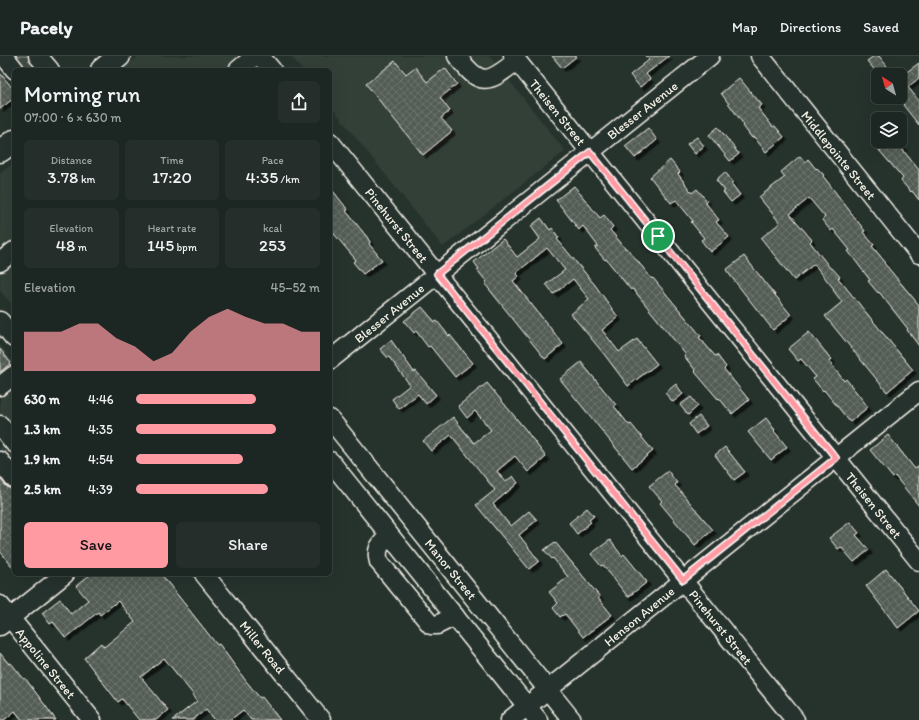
<!DOCTYPE html>
<meta charset="utf-8">
<style>
:root{--surface:#1c2622;--page:#252e2a;--text:#f1f3f6;--muted:#a0a5a5;--line:#3a4340;--accent:#ff9aa2}
body{margin:0;font-family:Itim,sans-serif;background:var(--page);color:var(--text);height:100vh;display:flex;flex-direction:column;font-size:15px;white-space:nowrap}
*{box-sizing:border-box;margin:0}
p{font-size:13px;color:var(--muted)}
.icon{flex:none;width:22px;height:22px;fill:none;stroke:currentColor;stroke-width:2;stroke-linecap:round;stroke-linejoin:round}
.map{position:relative;flex:1;overflow:hidden}
.side{position:absolute;left:12px;top:12px;width:320px;height:508px;display:flex;flex-direction:column;background:var(--surface);border-radius:6px;box-shadow:0 4px 16px #0002,0 0 0 1px var(--line)}
.side>*{flex:none}
.needle{width:26px;rotate:323deg}
.tools{position:absolute;left:871px;top:12px;display:grid;gap:8px}
.tools a{display:grid;place-items:center;width:36px;height:36px;border-radius:6px;background:var(--surface);box-shadow:0 4px 16px #0002,0 0 0 1px var(--line);font-size:20px}
.pin{position:absolute;display:grid;place-items:center;width:34px;height:34px;color:#fff;margin:-17px;border:2px solid #fff;border-radius:50%;box-shadow:0 1px 4px #0007}
.round{display:grid;place-items:center;flex:none;width:42px;height:42px;border-radius:6px;background:var(--page)}
.headline{display:flex;align-items:center;justify-content:space-between;height:68px;padding:0 12px}
h1{font-size:22px;font-weight:600;line-height:30px}
.figures{display:grid;grid-template-columns:repeat(3,1fr);gap:6px;height:68px;padding:4px 12px}
.figures div{display:grid;align-content:center;border-radius:6px;background:var(--page);text-align:center}
.figures b{font-size:17px;font-weight:600}
.figures small{font-size:11px;font-weight:400}
.figures p{font-size:11px}
.chart{height:112px;padding:8px 12px}
.chart p{display:flex;justify-content:space-between}
.chart svg{width:100%;height:72px;margin-top:4px;fill:var(--accent);opacity:.7}
.action{display:flex;gap:8px;margin-top:auto;padding:8px 12px}
.action a{flex:1;height:46px;border-radius:6px;background:var(--accent);color:#111;font-size:16px;font-weight:600;line-height:46px;text-align:center}
.action a+a{background:var(--page);color:var(--text)}
ul{padding:0 12px;list-style:none;font-size:13px}
li{display:grid;grid-template-columns:64px 48px 1fr;align-items:center;height:30px}
li i{height:10px;border-radius:5px;background:var(--accent)}
header{display:flex;align-items:center;gap:24px;box-sizing:border-box;height:56px;padding:0 20px;background:var(--surface);border-bottom:1px solid var(--line)}
header strong{font-size:19px}
nav{display:flex;gap:22px;margin-inline-start:auto;font-size:14px}
.map>svg:first-child{display:block}
.built{fill:#333f39}
.grass{fill:#414b45;stroke:#9a9e96}
.building{fill:url(#building-cross-hatch);stroke:#f4f1e8;filter:url(#shadow)}
.lines{fill:none;stroke-linecap:round;stroke-linejoin:round}
.minor-casing{stroke:#f4f1e8;stroke-width:21}
.major-casing{stroke:#f4f1e8;stroke-width:25}
.minor{stroke:#26332d;stroke-width:18}
.major{stroke:#26332d;stroke-width:22}
.route-casing{stroke:#fff;stroke-width:8}
.route{stroke:#ff9aa2;stroke-width:5}
.labels{text-anchor:middle;stroke-width:3.5;stroke-linejoin:round;paint-order:stroke}
.street-label{font-size:13px;fill:#f4f1e8;stroke:#26332d}
</style>
<header>
<strong>Pacely</strong>
<nav><a>Map</a><a>Directions</a><a>Saved</a></nav>
</header>
<div class="map">
<svg width="919" height="664" viewBox="0 0 919 664">
<defs>
<pattern id="building-cross-hatch" width="8" height="8" patternUnits="userSpaceOnUse"><rect width="8" height="8" fill="#525c55"/><path d="M0 0l8 8M0 8l8-8" fill="none" stroke="#6c746d"/></pattern>
<filter id="shadow"><feDropShadow dx="3.5" dy="3.5" stdDeviation="0" flood-color="#0009"/></filter>
</defs>
<rect width="100%" height="100%" fill="#26332d"/>
<filter id="ink" filterUnits="userSpaceOnUse"><feTurbulence type="fractalNoise" baseFrequency=".025" numOctaves="2"/><feDisplacementMap in="SourceGraphic" scale="8" xChannelSelector="R" yChannelSelector="G"/><feConvolveMatrix kernelMatrix="1 2 1 2 8 2 1 2 1" color-interpolation-filters="sRGB"/></filter>
<g filter="url(#ink)">
<!-- built -->
<g class="built">
<polygon points="139,0 268,0 251,14 122,14"/>
<polygon points="291,0 490,0 565,95 443,191 330,49 330,14 302,14"/>
<polygon points="14,106 14,251 0,234 0,118"/>
<polygon points="0,289 14,307 14,432 0,415"/>
</g>
<!-- grass -->
<polygon class="grass" points="15,0 33,0 36,9 30,14 23,10"/>
<!-- building -->
<g class="building">
<polygon points="552,0 577,0 562,12"/>
<polygon points="646,0 669,0 646,18 650,23 640,31 630,19 649,4"/>
<polygon points="874,0 879,0 894,19 879,19 867,5"/>
<polygon points="395,5 406,18 415,11 427,26 445,12 457,28 440,42 450,55 441,62 452,75 423,99 366,28"/>
<polygon points="919,7 919,22 908,31 919,45 919,69 903,49 904,48 900,44 900,21"/>
<polygon points="0,17 14,34 14,42 0,53"/>
<polygon points="739,22 762,49 758,52 773,71 775,70 784,81 766,96 754,81 752,82 743,70 744,69 721,37"/>
<polygon points="718,71 739,98 730,105 709,79"/>
<polygon points="648,72 657,84 635,102 625,90"/>
<polygon points="697,81 704,90 695,98 687,88"/>
<polygon points="875,85 898,85 904,92 902,93 919,114 919,144 912,135 911,136 901,125 903,122 878,93 880,91"/>
<polygon points="800,100 805,106 808,103 816,113 817,112 824,119 823,120 865,175 863,176 874,189 872,190 885,206 884,207 919,249 919,290 907,274 908,273 879,236 878,237 868,225 870,224 848,195 850,194 833,173 831,175 822,164 825,161 809,142 790,158 812,184 810,186 831,213 832,212 840,221 838,222 913,314 887,336 825,260 842,246 833,234 834,233 814,208 794,224 761,182 780,167 759,141 785,121 781,116"/>
<polygon points="670,104 680,116 678,118 692,137 697,133 707,145 705,146 719,164 716,166 729,181 710,196 701,184 704,182 691,166 693,165 676,144 671,147 650,121"/>
<polygon points="725,116 733,126 731,127 740,139 731,146 723,136 725,135 716,124"/>
<polygon points="574,130 600,162 604,159 613,171 610,174 626,193 627,192 652,223 653,222 701,280 699,281 715,300 717,299 726,311 724,313 749,344 732,358 719,342 718,343 695,316 696,315 684,300 686,299 633,233 631,234 606,203 605,204 595,192 598,190 583,170 579,174 556,144"/>
<polygon points="330,131 348,154 346,155 367,181 370,186 369,188 382,204 363,218 353,206 356,204 330,173"/>
<polygon points="541,162 550,174 552,172 559,182 557,183 595,229 618,261 602,274 619,296 637,283 657,308 628,330 604,298 571,258 589,243 573,223 554,238 546,228 565,214 547,192 516,217 519,220 513,225 563,288 545,303 485,228 487,226 477,214 479,213 474,206 503,183 517,201 540,183 531,170"/>
<polygon points="744,200 791,259 773,274 726,214"/>
<polygon points="422,251 435,266 437,265 449,280 450,279 473,307 455,321 430,290 428,291 416,275 414,277 404,265"/>
<polygon points="809,276 832,304 829,305 844,325 846,323 868,351 850,366 824,334 823,335 813,323 816,321 801,303 798,305 788,293"/>
<polygon points="391,284 414,316 416,315 436,339 426,348 418,338 399,353 392,343 410,329 389,301 388,302 380,293"/>
<polygon points="0,293 11,307 0,316"/>
<polygon points="581,306 616,349 614,350 629,369 631,368 653,395 632,412 560,323"/>
<polygon points="487,327 525,373 546,401 528,416 515,400 497,415 505,426 513,420 518,427 493,448 508,467 511,470 529,455 537,464 519,479 539,505 529,513 476,449 495,434 451,379 431,395 423,385 453,361 474,387 491,374 475,355 467,362 458,350"/>
<polygon points="676,328 683,338 673,346 665,337"/>
<polygon points="691,341 698,350 688,359 680,349"/>
<polygon points="699,360 707,370 696,378 689,368"/>
<polygon points="766,362 775,374 774,375 787,391 771,404 748,376"/>
<polygon points="888,379 915,413 919,410 919,450 895,420 893,422 870,394"/>
<polygon points="725,391 745,416 734,424 715,399"/>
<polygon points="668,415 677,427 675,429 713,474 695,489 660,447 662,445 649,430"/>
<polygon points="0,422 6,430 14,435 14,513 0,495"/>
<polygon points="587,452 594,460 589,464 591,466 577,478 569,467"/>
<polygon points="850,466 859,477 856,479 869,494 854,506 841,491 838,493 829,482"/>
<polygon points="610,484 622,500 624,498 647,526 628,541 603,509 601,510 591,498"/>
<polygon points="555,486 600,541 598,542 612,559 583,581 565,558 560,561 553,552 558,547 549,536 568,521 553,502 552,503 544,494"/>
<polygon points="886,513 919,555 898,572 866,530"/>
<polygon points="91,518 161,518 217,589 219,588 246,625 260,642 262,641 280,664 251,664 243,654 230,664 215,664 206,653 193,664 173,664 197,645 192,637 164,602 141,621 168,654 156,664 139,664 122,643 118,646 84,602 101,587 104,591 135,566 118,545 100,559 98,556 66,582 53,566 50,568 42,557 60,543 71,558 88,544 76,530"/>
<polygon points="0,597 9,608 11,607 24,623 25,622 56,664 22,664 15,655 4,664 0,664"/>
</g>
<g class="lines">
<!-- minor casing -->
<g class="minor-casing">
<g id="minor">
<polyline points="4,0 15,14"/>
<polyline points="38,0 50,14"/>
<polyline points="260,0 272,14"/>
<path d="M457 0C480 31 488 28 516 5"/>
<polyline points="513,0 919,505"/>
<polyline points="760,0 919,198"/>
<polyline points="238,14 255,0"/>
<polyline points="330,86 795,664"/>
<polyline points="0,206 14,195"/>
<polyline points="0,265 14,282"/>
<polyline points="330,304 710,0"/>
<polyline points="0,330 14,319"/>
<polyline points="330,363 572,664"/>
<polyline points="0,369 14,387"/>
<polyline points="0,405 14,423"/>
<polyline points="330,405 538,664"/>
<path d="M389 479C381 488 375 492 379 506L431 569H437L455 560"/>
<polyline points="204,518 321,664"/>
<polyline points="0,549 92,664"/>
<polyline points="0,570 65,518"/>
<polyline points="510,664 919,335"/>
</g>
</g>
<!-- major casing -->
<g class="major-casing">
<g id="major">
<polyline points="102,14 119,0"/>
<polyline points="0,95 14,85"/>
</g>
</g>
<!-- minor -->
<use href="#minor" class="minor"/>
<!-- major -->
<use href="#major" class="major"/>
</g>
</g>
<g class="lines" filter="url(#ink)">
<!-- route casing -->
<g class="route-casing">
<polygon id="route" points="590,96 836,402 683,524 437,218"/>
</g>
<!-- route -->
<use href="#route" class="route"/>
</g>
<g class="labels">
<!-- street labels -->
<g class="street-label">
<text transform="translate(642 54) rotate(-38)" y="5">Blesser Avenue</text>
<text transform="translate(558 56) rotate(51)" y="5">Theisen Street</text>
<text transform="translate(839 99) rotate(51)" y="5">Middlepointe Street</text>
<text transform="translate(397 169) rotate(51)" y="5">Pinehurst Street</text>
<text transform="translate(389 257) rotate(-39)" y="5">Blesser Avenue</text>
<text transform="translate(874 449) rotate(51)" y="5">Theisen Street</text>
<text transform="translate(451 513) rotate(51)" y="5">Manor Street</text>
<text transform="translate(639 560) rotate(-39)" y="5">Henson Avenue</text>
<text transform="translate(721 571) rotate(51)" y="5">Pinehurst Street</text>
<text transform="translate(263 591) rotate(51)" y="5">Miller Road</text>
<text transform="translate(46 607) rotate(51)" y="5">Appoline Street</text>
</g>
</g>
</svg>
<div class="tools">
<a><svg class="needle" viewBox="-14 -14 28 28"><path d="M0-13l5 13h-10z" fill="#e53935"/><path d="M0 13l5-13h-10z" fill="#a0a5a5"/></svg></a>
<a><svg class="icon" aria-label="layers" viewBox="0 0 24 24"><path d="M12 4l9 5-9 5-9-5zM3 14l9 5 9-5"/></svg></a>
</div>
<div class="pin" style="left:658px;top:180px;background:#1e9e55"><svg class="icon" aria-label="arrive" viewBox="0 0 24 24"><path d="M6 21V4h12l-3 4 3 4H6"/></svg></div>
<section class="side">
<div class="headline"><div><h1>Morning run</h1><p>07:00 · 6 × 630 m</p></div><a class="round"><svg class="icon" aria-label="share" viewBox="0 0 24 24"><path d="M12 15V3M7 8l5-5 5 5M5 13v7h14v-7"/></svg></a></div>
<div class="figures">
<div><p>Distance</p><b>3.78<small> km</small></b></div>
<div><p>Time</p><b>17:20</b></div>
<div><p>Pace</p><b>4:35<small> /km</small></b></div>
</div>
<div class="figures">
<div><p>Elevation</p><b>48<small> m</small></b></div>
<div><p>Heart rate</p><b>145<small> bpm</small></b></div>
<div><p>kcal</p><b>253</b></div>
</div>
<div class="chart"><p><span>Elevation</span>45–52 m</p>
<svg viewBox="0 0 160 44" preserveAspectRatio="none"><path d="M0 44V20L10 20L20 20L30 15L40 15L50 24L60 29L70 38L80 33L90 20L100 11L110 6L120 11L130 15L140 15L150 20L160 20V44z"/></svg>
</div>
<ul>
<li><b>630 m</b>4:46<i style="width:65%"></i></li>
<li><b>1.3 km</b>4:35<i style="width:76%"></i></li>
<li><b>1.9 km</b>4:54<i style="width:58%"></i></li>
<li><b>2.5 km</b>4:39<i style="width:72%"></i></li>
</ul>
<div class="action"><a>Save</a><a>Share</a></div>
</section>
</div>
